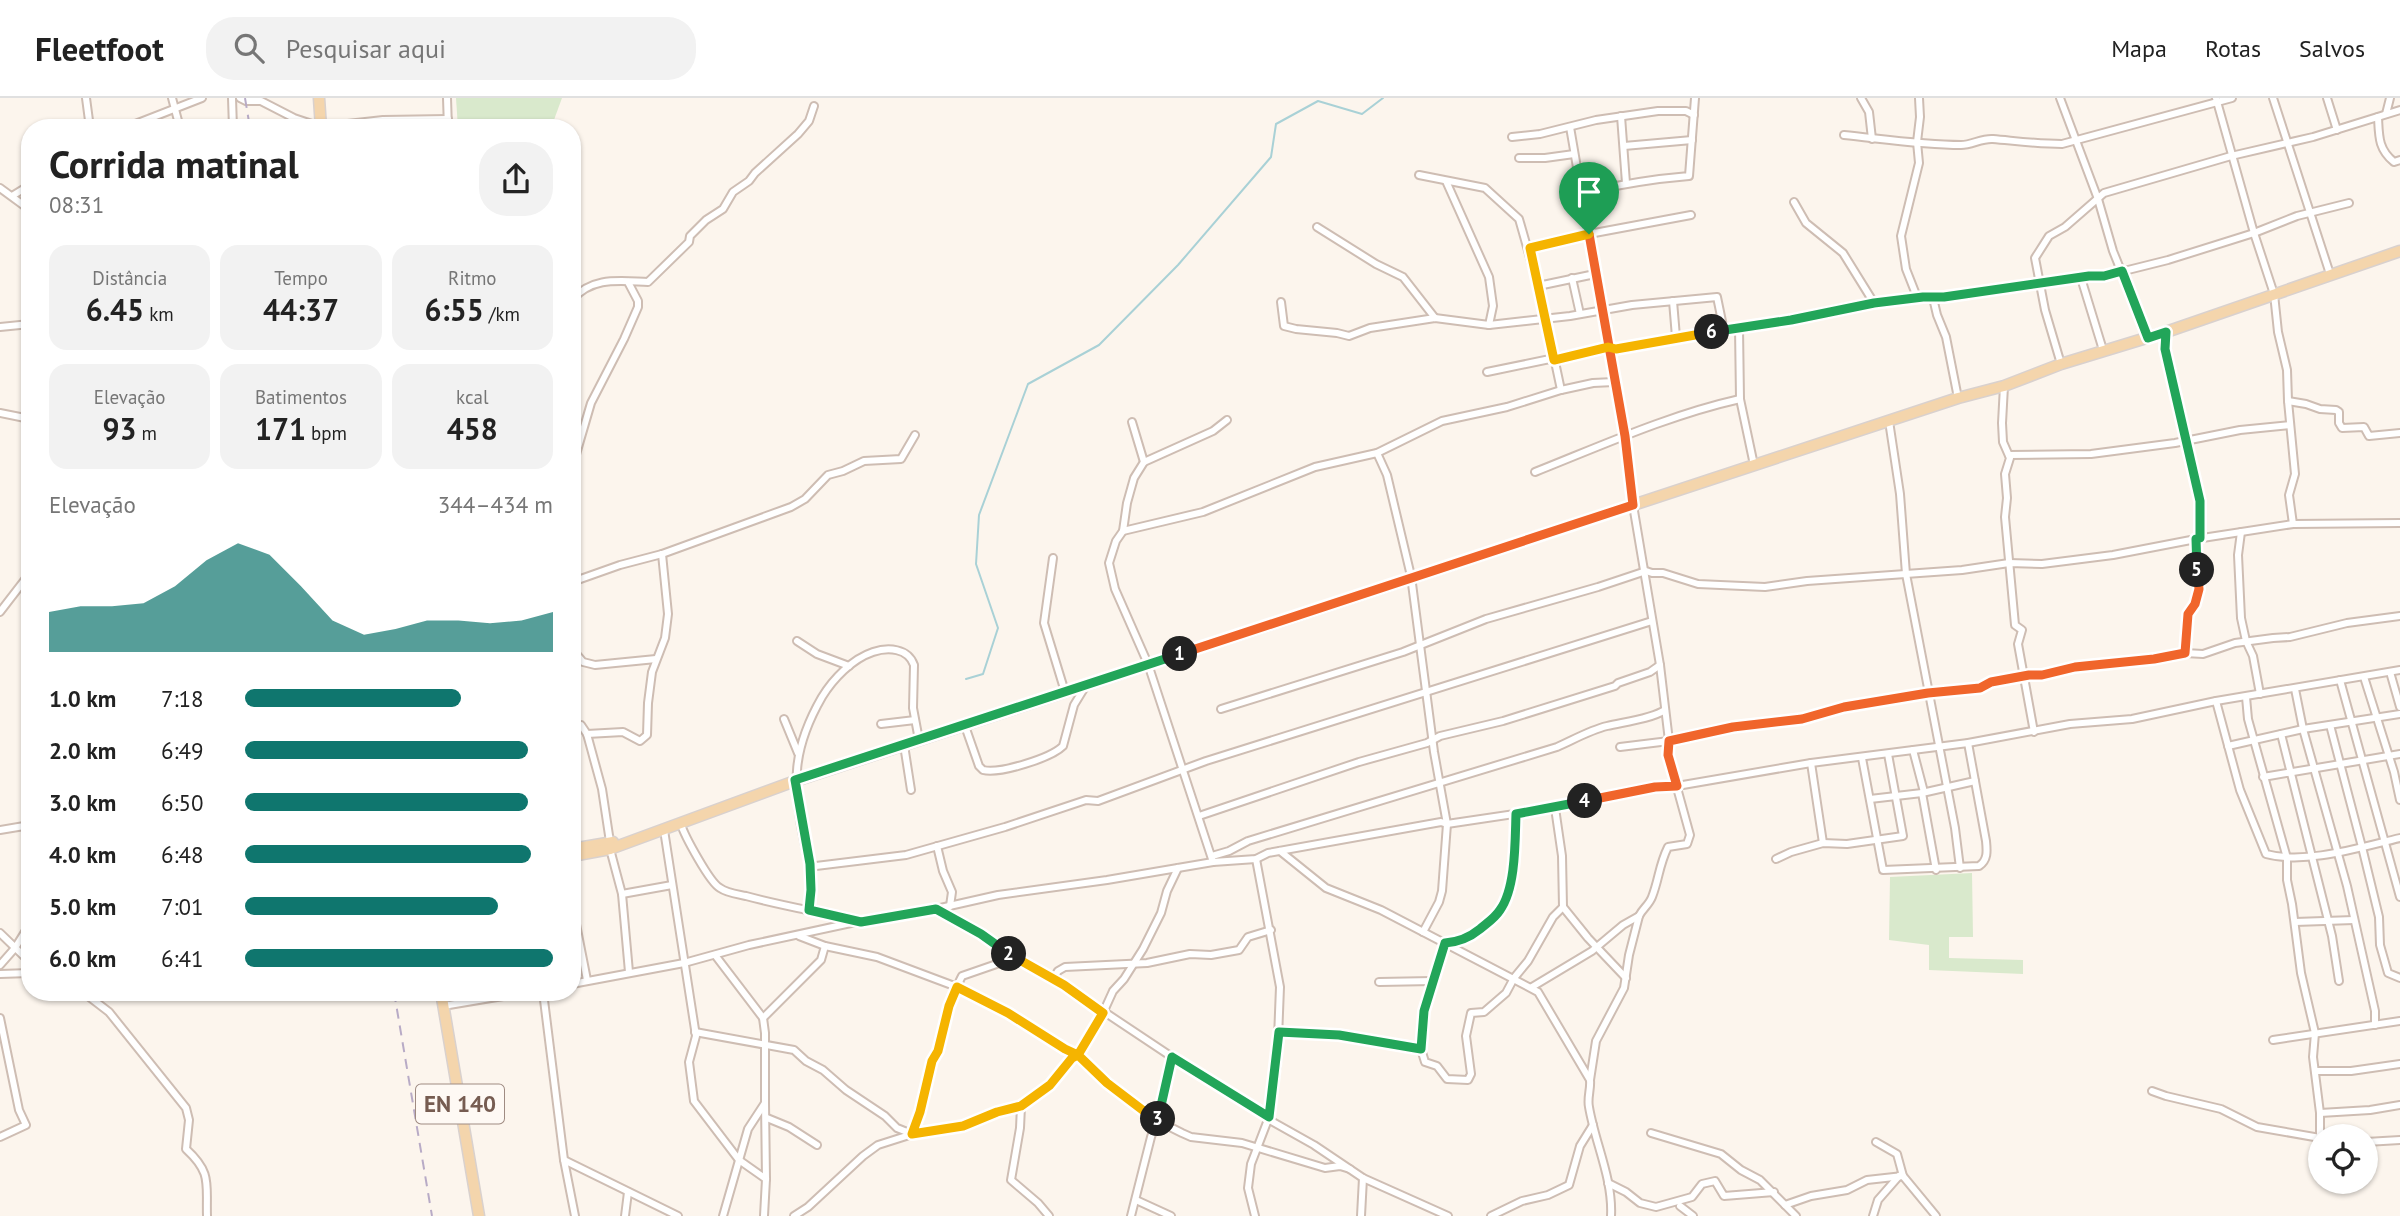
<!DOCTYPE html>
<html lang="pt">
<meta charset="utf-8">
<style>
:root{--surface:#fff;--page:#f2f2f2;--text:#222;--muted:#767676;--line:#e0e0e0;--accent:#0f766e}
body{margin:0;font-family:"PT Sans",sans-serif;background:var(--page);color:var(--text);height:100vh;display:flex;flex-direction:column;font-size:26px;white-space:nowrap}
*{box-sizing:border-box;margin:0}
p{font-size:23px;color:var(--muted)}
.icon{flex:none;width:38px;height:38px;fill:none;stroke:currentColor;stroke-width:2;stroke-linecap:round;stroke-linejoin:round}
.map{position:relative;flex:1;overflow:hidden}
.sheet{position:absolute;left:21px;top:21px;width:560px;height:882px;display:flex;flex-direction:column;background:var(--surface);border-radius:28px;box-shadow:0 2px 5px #0004}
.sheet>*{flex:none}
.tools{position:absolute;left:2308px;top:1026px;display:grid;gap:14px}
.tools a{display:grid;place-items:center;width:70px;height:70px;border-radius:50%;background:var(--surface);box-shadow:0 2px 5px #0004;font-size:35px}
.pin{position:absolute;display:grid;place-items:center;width:60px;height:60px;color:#fff;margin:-72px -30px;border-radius:50% 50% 50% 0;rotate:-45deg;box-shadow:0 0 7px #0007}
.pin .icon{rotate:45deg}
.km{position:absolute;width:35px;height:35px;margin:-18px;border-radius:50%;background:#222;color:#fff;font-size:19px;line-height:35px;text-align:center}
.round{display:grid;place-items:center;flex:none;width:74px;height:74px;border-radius:28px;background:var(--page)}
.headline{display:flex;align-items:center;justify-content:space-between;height:119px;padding:0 28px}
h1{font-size:38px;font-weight:800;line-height:52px}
.figures{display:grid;grid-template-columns:repeat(3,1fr);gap:10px;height:119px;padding:7px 28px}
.figures div{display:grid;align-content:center;border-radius:18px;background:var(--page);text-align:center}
.figures b{font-size:30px;font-weight:800}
.figures small{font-size:19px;font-weight:400}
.figures p{font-size:19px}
.chart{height:196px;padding:14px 28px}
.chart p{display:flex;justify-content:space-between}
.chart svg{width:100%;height:126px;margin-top:7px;fill:var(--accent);opacity:.7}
ul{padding:0 28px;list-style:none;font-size:23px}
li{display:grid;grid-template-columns:112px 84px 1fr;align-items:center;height:52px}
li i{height:18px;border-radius:9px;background:var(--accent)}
header{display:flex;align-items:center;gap:42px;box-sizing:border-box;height:98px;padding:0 35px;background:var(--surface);border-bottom:2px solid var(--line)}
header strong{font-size:33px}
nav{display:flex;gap:38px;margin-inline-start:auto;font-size:24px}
.search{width:490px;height:63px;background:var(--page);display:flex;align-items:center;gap:18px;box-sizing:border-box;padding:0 24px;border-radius:28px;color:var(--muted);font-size:26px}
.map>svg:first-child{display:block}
.green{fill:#d9e9cc}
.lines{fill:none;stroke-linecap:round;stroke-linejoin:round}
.stream{stroke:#a9d1d6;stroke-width:2}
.minor-casing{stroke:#cebdb3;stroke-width:10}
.primary-casing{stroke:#d9d1ce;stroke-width:13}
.minor{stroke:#fff;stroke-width:6}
.primary{stroke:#f4d5ac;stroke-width:10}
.rail{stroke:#b8abc6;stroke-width:2;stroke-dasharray:10 7;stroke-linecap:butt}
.split-1-casing{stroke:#fff;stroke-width:14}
.split-2-casing{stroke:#fff;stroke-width:14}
.split-3-casing{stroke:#fff;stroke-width:14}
.split-4-casing{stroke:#fff;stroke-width:14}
.split-5-casing{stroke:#fff;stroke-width:14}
.split-6-casing{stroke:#fff;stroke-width:14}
.split-7-casing{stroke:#fff;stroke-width:14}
.split-1{stroke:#f0652b;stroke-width:9}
.split-2{stroke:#22a559;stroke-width:9}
.split-3{stroke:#f5b400;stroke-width:9}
.split-4{stroke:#22a559;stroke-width:9}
.split-5{stroke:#f0652b;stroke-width:9}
.split-6{stroke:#22a559;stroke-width:9}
.split-7{stroke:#f5b400;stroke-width:9}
.labels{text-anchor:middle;stroke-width:5;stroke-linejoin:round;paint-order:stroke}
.shield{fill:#fef9f4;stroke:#9f8b82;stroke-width:2}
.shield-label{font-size:23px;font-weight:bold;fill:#765c51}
</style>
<header>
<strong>Fleetfoot</strong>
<div class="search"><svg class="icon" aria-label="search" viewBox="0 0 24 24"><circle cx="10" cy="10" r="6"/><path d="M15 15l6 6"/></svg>Pesquisar aqui</div>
<nav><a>Mapa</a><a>Rotas</a><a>Salvos</a></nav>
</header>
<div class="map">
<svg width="2400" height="1118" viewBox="0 0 2400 1118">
<rect width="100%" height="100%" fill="#fcf5ed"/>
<!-- green -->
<g class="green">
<polygon points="456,0 562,0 551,30 458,30"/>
<polygon points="1972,775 1973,839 1949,839 1949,860 2023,862 2023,876 1929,872 1929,847 1889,842 1890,779"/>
</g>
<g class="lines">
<!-- stream -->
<polyline class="stream" points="966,581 983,576 998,530 976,466 979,417 1028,286 1099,247 1178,167 1271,59 1276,26 1318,3 1362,16 1383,0"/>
<!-- minor casing -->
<g class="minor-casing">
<g id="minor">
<polyline points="86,0 90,30"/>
<polyline points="172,0 180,30"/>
<polyline points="232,0 233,30"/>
<polyline points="240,0 246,3 261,3 294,20 321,29 383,22 448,21"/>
<polyline points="447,0 448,30"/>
<polyline points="1861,0 1869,14 1872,41"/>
<polyline points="2060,0 2098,101 2113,153 2148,240"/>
<polyline points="2216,0 2254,135 2274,196 2278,234 2287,272 2288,303 2295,376 2289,397 2293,426"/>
<polyline points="2273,0 2330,176"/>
<polyline points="2327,0 2337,32"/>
<polyline points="2386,16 2390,0"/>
<polyline points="1621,18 1626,85"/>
<path d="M2378 19C2379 38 2378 51 2394 64L2400 62"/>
<path d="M1570 29 1614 284 1625 338 1633 407 1660 567 1669 643 1668 657 1690 737 1687 746 1668 749C1659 767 1659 781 1652 799 1649 807 1643 810 1639 818L1629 857 1624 890 1596 943 1590 982"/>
<polyline points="125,30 202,0"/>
<path d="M1844 37C1883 41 1922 47 1961 47 1972 47 1982 40 1993 41 2016 43 2039 46 2062 46L2232 0"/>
<polyline points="1512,39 1540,36 1596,22 1658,13 1686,13 1694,17"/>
<polyline points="1624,48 1692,42"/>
<polyline points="1519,60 1545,60 1574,56"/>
<polyline points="1419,77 1485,90 1519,121 1541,198 1561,292"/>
<polyline points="1446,83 1489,179 1493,208 1489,227"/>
<polyline points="0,90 30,112"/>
<path d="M1581 95C1617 87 1652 81 1689 78L1695 0"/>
<polyline points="12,98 30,87"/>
<polyline points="1794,104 1806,125 1843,155 1874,205"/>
<polyline points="1317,129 1376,166 1403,179 1435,220"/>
<polyline points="1529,151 1589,136 1691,117"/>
<polyline points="1572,180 1580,216"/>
<polyline points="2081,180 2103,252"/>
<polyline points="1538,188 1595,176"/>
<polyline points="1917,199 1906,171 1901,138 1919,65 1917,44 1920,19 1919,0"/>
<polyline points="1933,200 1937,217 1946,239 1958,300"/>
<path d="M572 202C592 178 620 183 648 184L689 144 690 138 706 122 723 111 733 94 749 83 755 75 798 36 809 23 814 8"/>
<polyline points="1673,203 1676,239"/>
<polyline points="1281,204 1284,228 1296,231 1337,235 1349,238 1370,230 1435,220 1489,227 1570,218 1632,207 1717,199 1724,233"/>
<polyline points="0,229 30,226"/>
<polyline points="1739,230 1740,301 1754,367"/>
<polyline points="2166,234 2165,251 2200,403 2200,440"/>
<polyline points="2061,266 2045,212 2035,160 2049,138 2065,129 2104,95 2231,58 2313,39 2400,12"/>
<polyline points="1487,274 1608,249 1616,251 1791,221 1848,209 1923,199 1944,199 2089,178 2104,178 2168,162 2254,135 2297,118 2349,105"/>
<polyline points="2004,288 2002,325 2003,344 2010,360 2005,376 2007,400 2005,419 2015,527 2022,532 2018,546 2034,634"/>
<polyline points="2288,303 2306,306 2320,311 2336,312 2339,314 2339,325 2342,330 2364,329 2369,338 2400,335"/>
<polyline points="0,315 30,321"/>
<polyline points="1889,323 1900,396 1906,476 1955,730 1960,770"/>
<polyline points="1132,324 1144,364"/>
<polyline points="1377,355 1387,377 1411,478 1434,654 1447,726 1442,793 1439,804 1423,834"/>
<polyline points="2009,357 2091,356 2175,345 2240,332 2290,327"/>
<polyline points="572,370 591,305 624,241 638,209 638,203 628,184"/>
<path d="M1535 374C1603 347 1669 317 1740 301"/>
<polyline points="1123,433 1203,414 1315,369 1377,355 1442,323 1507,309 1561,292 1593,285 1614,284"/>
<polyline points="2241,434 2238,457 2241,520 2246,543 2253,558 2260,596"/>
<polyline points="1053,460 1044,525 1065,594"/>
<polyline points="572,484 620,467 662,456 791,409 805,401 828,377 843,373 864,363 901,361 915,337"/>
<polyline points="0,514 30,475"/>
<polyline points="797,543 817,556 849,568"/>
<polyline points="572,551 583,564 595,567 656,561"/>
<polyline points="2185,555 2188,516 2195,506 2199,491 2196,441"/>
<polyline points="2390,574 2400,609"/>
<polyline points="2364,579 2394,674 2400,702"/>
<polyline points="2340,582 2400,799"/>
<polyline points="2295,591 2303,631 2347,788 2375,913 2375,927"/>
<polyline points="2246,599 2248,621 2287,760 2287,782 2292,806 2301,875 2315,935 2313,959 2320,1015 2320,1040"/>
<path d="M2216 603 2240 692 2266 756C2305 767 2361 749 2400 740"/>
<polyline points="1221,611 1403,554 1486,521 1598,489 1646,473 1652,475 1663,475 1698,486 1765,489 1807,483 1962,472 2009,465 2042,466 2113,457 2196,441 2293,426 2400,425"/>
<polyline points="784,621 798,655"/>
<polyline points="881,626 915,622"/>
<polyline points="572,627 581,627 587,636 602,691 610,744"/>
<polyline points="2330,627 2362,749 2379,819 2380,847 2388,875 2400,880"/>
<path d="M965 628 979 668 983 672C1000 676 1051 660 1063 648L1074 607 1085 589"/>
<polyline points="587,636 623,634 640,643 647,637 648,605 652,574 665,540 668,516 662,456"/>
<polyline points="2281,636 2332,838 2339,883"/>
<polyline points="904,647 911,692"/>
<polyline points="2228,648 2303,631 2400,616"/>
<polyline points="1620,649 1669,643 1733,629 1802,621 1844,609 1928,595 1966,592 1980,590 1991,584 2029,577 2042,577 2075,569 2154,561 2185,555 2203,556 2235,545 2273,540 2290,539 2347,525 2400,518"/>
<polyline points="1913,652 1924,694"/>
<path d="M1862 660 1883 772 1979 768C1988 762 1987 753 1986 743L1968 645"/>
<polyline points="1811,665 1823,745"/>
<polyline points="2263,679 2400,656"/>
<polyline points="1922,695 1936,772"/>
<polyline points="1870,701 1922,695 1975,683"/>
<polyline points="1199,718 1359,664 1427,645 1440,638 1503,623 1615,588 1618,585 1650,574 1660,567"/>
<path d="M681 726C684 737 710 785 720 790 727 795 737 796 746 798 783 808 820 814 858 823"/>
<polyline points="0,732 30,727"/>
<polyline points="664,732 696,938 689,964 694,1003 739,1062 766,1081"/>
<polyline points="937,748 943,773 952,794 950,808"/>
<polyline points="610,751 622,796 629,874"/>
<path d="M1280 753 1326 790 1381 812 1538 894 1590 982C1591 991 1587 1000 1589 1009 1595 1045 1613 1081 1611 1118"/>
<path d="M1212 758 1229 753 1248 743 1557 649C1573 642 1590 632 1607 628 1624 624 1651 621 1665 612"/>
<polyline points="1776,761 1791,754 1823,745 1847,746 1903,738 1888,656"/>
<polyline points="1213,764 1148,566 1115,491 1109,465 1116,443 1123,433 1127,405 1134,380 1144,364 1213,333 1227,322"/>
<polyline points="810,771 816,768 906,757 1005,729 1086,702 1098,703 1206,663 1652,523"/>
<polyline points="622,796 672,787"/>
<polyline points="572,806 587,882"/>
<polyline points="1563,809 1588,840 1626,880"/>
<polyline points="936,811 981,836 1014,860 1064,887 1199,977 1269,1019 1273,1024 1314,1047 1363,1080 1448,1118"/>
<path d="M809 812C814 789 809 766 804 743 792 686 792 651 822 599 833 581 852 561 873 554 888 549 908 550 914 567L913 610 919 642"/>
<polyline points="2295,824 2354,822"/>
<polyline points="0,835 30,864"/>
<polyline points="799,838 825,848 877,859 957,889 1008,915 1065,952 1078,957 1124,998 1158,1023 1182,1035 1191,1039 1242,1045 1325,1070 1340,1068 1350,1071"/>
<polyline points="715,857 763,920 765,935 765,1005 748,1031 723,1118"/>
<polyline points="0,867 15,850 30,826"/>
<polyline points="0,876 30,875"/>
<polyline points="1053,881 1058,873 1065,869 1147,865 1190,856 1211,857 1239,852 1248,839 1271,832"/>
<polyline points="1379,884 1433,883"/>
<polyline points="572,886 684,865 749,847 865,822 936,811 998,797 1107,782 1213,764 1256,761 1268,755 1441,724 1447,726 1555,710 1655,689 1677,688 1811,665 1968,645 2070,626 2132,621 2216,603 2400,572"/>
<polyline points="1532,889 1592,853 1623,827 1639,818"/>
<path d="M83 894 109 914 186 1010 189 1022 186 1051C212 1075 206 1085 207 1118"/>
<polyline points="543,894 564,1062 575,1118"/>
<polyline points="443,908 527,894"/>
<polyline points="0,920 19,1012 26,1027 0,1039"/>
<polyline points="763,920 821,862 825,848"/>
<polyline points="695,934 794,952 806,963 823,972 846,992 885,1018 897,1030 912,1036"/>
<path d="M1279 934 1339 937 1421 951 1425 913 1445 845C1459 844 1469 840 1480 831 1487 825 1495 820 1500 812 1516 790 1515 743 1516 716"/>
<polyline points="2273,942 2400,923"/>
<polyline points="1421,951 1425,964 1437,968 1447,981 1468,982 1471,976 1466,938 1471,915 1484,914 1506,895 1514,880 1528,863 1553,819 1563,809 1562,758 1555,710"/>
<polyline points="2316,973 2351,973 2400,966"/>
<polyline points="2152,993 2166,998 2221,1011 2257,1029 2320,1040"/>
<polyline points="1021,1008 1020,1030 1011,1082 1038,1105 1049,1118"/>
<polyline points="2320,1015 2370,1012 2400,1007"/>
<polyline points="767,1020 789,1029 817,1047"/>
<polyline points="1651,1035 1721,1056 1741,1072 1760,1082 1796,1118"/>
<polyline points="912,1036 920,1014 932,963 938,953 949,908 960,882 962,878 1014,860"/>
<polyline points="1876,1044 1897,1056 1903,1078 1936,1118"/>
<polyline points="2366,1044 2400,1042"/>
<polyline points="564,1062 678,1118"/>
<polyline points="1608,1085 1626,1094 1640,1105 1656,1109 1692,1099 1702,1086 1715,1083 1724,1098 1774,1094"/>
<polyline points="1136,1102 1171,1118"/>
<polyline points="1785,1107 1811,1098 1847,1092 1867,1082 1903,1078"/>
<polyline points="1680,1108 1693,1118"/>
<polyline points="625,1118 628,1094"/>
<polyline points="764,1118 766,1081 765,1005"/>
<polyline points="794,1118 808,1109 863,1058 878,1047 922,1033 941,1033 963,1028 997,1014 1021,1008 1050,987 1072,960 1078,957 1103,915 1113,893 1124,881 1143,851 1161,815 1167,793 1178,770"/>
<polyline points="1131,1118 1151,1039 1161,1011 1172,959"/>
<polyline points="1255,1118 1248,1090 1251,1066 1269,1019 1277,966 1280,889 1256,761"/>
<polyline points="1361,1118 1363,1080"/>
<polyline points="1491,1118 1522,1103 1548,1097 1569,1087 1580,1048 1593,1027"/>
<polyline points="1873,1118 1878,1102 1899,1078"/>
</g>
</g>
<!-- primary casing -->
<g class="primary-casing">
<g id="primary">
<polyline points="319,0 321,30"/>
<polyline points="572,751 613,744"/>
<polyline points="572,758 610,751 795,683 1958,300 2004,288 2061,266 2166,234 2400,153"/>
<polyline points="441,894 479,1118"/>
</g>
</g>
<!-- minor -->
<use href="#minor" class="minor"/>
<!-- primary -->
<use href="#primary" class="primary"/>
<!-- rail -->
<g class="rail">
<polyline points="245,0 250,30"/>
<polyline points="394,894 432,1118"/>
</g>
</g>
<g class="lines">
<!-- split-1 casing -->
<g class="split-1-casing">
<polyline id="split-1" points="1180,556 1633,407 1625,338 1589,136"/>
</g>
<!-- split-2 casing -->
<g class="split-2-casing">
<polyline id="split-2" points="1009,856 981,836 936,811 861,824 809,812 811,792 810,766 795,682 1180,556"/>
</g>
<!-- split-3 casing -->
<g class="split-3-casing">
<polyline id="split-3" points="1009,856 1064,887 1103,915 1078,957 1072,960 1050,987 1021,1008 997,1014 963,1028 912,1036 920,1014 932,963 938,953 949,908 957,889 1008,915 1065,951 1078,957 1107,985 1157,1023 1158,1021"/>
</g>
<!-- split-4 casing -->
<g class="split-4-casing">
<path id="split-4" d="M1158 1021 1172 959 1269 1019 1279 934 1339 937 1421 951 1424 913 1445 845C1459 844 1469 840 1480 831 1487 825 1495 820 1500 812 1516 790 1515 743 1516 716L1585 703"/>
</g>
<!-- split-5 casing -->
<g class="split-5-casing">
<polyline id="split-5" points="1585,703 1655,689 1677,688 1668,657 1669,643 1733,629 1802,621 1844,609 1928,595 1980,590 1991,584 2029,577 2042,577 2075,569 2154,561 2185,555 2188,516 2195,506 2199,491 2197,472"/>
</g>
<!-- split-6 casing -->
<g class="split-6-casing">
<polyline id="split-6" points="1712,234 1791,222 1874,205 1923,199 1944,199 2089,178 2104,178 2122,173 2148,240 2166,234 2165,251 2200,403 2200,440 2196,441 2197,472"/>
</g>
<!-- split-7 casing -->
<g class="split-7-casing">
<polyline id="split-7" points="1589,136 1530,150 1554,262 1608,249 1616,251 1712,234"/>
</g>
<!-- split-1 -->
<use href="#split-1" class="split-1"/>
<!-- split-2 -->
<use href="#split-2" class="split-2"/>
<!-- split-3 -->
<use href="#split-3" class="split-3"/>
<!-- split-4 -->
<use href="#split-4" class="split-4"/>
<!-- split-5 -->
<use href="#split-5" class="split-5"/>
<!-- split-6 -->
<use href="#split-6" class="split-6"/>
<!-- split-7 -->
<use href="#split-7" class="split-7"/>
</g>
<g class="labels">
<!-- shield labels -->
<rect class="shield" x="416" y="986.5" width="88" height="39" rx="5"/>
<g class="shield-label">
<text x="460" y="1014">EN 140</text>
</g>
</g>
</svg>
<div class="tools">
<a><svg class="icon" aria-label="locate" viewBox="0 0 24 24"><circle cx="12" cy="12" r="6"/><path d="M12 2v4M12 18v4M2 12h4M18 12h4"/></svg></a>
</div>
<div class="pin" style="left:1589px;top:136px;background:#1e9e55"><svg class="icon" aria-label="arrive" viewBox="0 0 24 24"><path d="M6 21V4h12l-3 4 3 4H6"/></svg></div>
<b class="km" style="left:1180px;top:556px">1</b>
<b class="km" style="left:1009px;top:856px">2</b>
<b class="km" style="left:1158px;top:1021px">3</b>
<b class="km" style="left:1585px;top:703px">4</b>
<b class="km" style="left:2197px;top:472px">5</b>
<b class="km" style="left:1712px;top:234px">6</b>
<section class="sheet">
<div class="headline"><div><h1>Corrida matinal</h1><p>08:31</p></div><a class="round"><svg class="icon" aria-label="share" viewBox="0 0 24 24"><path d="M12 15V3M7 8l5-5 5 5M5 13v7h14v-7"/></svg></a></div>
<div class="figures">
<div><p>Distância</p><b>6.45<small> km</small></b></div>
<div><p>Tempo</p><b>44:37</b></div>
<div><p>Ritmo</p><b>6:55<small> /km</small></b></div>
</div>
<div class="figures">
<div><p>Elevação</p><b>93<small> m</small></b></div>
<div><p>Batimentos</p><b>171<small> bpm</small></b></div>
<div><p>kcal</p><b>458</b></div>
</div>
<div class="chart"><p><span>Elevação</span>344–434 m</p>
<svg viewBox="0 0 160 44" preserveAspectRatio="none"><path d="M0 44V30L10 28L20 28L30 27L40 21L50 12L60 6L70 10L80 21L90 33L100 38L110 36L120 33L130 33L140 34L150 33L160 30V44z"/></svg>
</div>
<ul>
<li><b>1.0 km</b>7:18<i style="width:70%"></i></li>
<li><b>2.0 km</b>6:49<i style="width:92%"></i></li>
<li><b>3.0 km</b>6:50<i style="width:92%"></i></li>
<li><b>4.0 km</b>6:48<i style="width:93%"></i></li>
<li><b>5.0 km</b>7:01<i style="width:82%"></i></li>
<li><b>6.0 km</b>6:41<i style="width:100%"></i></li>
</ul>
</section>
</div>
